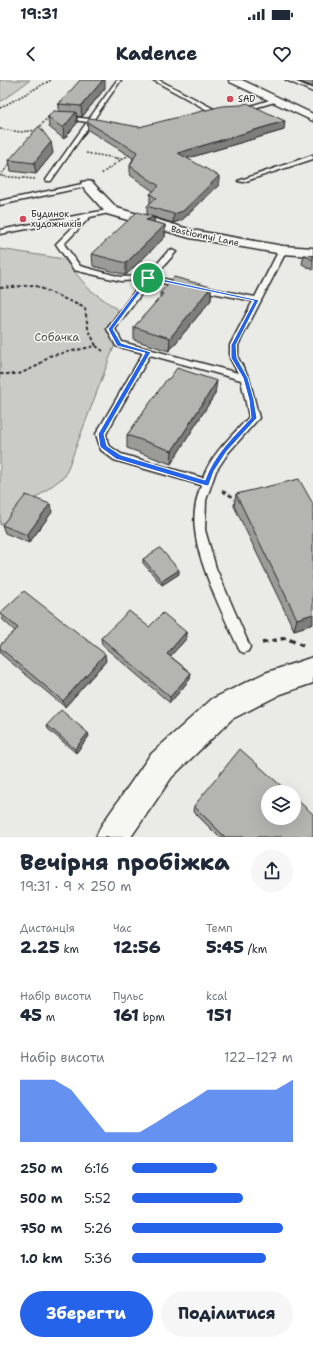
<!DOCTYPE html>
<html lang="uk">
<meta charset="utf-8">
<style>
:root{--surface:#fff;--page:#f6f6f7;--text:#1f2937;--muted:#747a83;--accent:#2563eb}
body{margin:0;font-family:"Shantell Sans",sans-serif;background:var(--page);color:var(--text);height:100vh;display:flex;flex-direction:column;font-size:15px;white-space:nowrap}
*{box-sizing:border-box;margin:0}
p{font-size:13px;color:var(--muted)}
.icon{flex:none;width:22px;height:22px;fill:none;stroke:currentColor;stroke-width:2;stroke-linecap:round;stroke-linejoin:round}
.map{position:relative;height:757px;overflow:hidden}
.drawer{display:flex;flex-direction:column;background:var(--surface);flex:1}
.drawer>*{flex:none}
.tools{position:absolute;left:261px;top:705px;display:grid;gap:8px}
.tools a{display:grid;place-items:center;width:40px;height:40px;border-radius:50%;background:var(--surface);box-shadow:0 4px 16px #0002;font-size:20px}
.pin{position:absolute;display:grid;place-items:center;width:34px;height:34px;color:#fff;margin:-17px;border:2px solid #fff;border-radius:50%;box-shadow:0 1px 4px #0007}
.round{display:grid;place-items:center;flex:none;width:42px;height:42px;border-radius:21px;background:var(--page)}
.headline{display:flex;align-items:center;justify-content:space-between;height:68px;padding:0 20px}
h1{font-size:22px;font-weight:800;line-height:30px}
.stats{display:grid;grid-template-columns:repeat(3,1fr);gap:6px;height:68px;padding:4px 20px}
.stats div{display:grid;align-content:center}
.stats b{font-size:17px;font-weight:800}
.stats small{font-size:11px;font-weight:400}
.stats p{font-size:11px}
.chart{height:112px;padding:8px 20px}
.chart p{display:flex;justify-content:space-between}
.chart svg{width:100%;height:72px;margin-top:4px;fill:var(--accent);opacity:.7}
.cta{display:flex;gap:8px;margin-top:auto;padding:8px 20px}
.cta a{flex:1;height:46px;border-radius:24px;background:var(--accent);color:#fff;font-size:16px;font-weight:800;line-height:46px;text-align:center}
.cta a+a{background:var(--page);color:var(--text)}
ul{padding:0 20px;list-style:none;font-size:13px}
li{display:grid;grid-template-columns:64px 48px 1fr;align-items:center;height:30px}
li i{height:10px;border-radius:5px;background:var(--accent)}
.status{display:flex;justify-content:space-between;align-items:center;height:28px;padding:0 20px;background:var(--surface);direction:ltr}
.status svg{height:11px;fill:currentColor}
header{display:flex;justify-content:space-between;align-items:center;height:52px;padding:0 20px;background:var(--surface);font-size:18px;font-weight:800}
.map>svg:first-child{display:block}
.green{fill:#cacac7;stroke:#7a7a79}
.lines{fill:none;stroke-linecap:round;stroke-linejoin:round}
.lane-casing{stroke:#2b2b2b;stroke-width:3}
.street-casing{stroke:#2b2b2b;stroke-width:3}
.secondary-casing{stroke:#2b2b2b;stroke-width:3}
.path-far3{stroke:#2b2b2b;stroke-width:1.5;stroke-dasharray:2 1.5;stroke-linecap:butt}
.path-far2{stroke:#2b2b2b;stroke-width:2;stroke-dasharray:3.5 2.5;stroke-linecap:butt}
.path-far1{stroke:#2b2b2b;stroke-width:2.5;stroke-dasharray:4.5 3;stroke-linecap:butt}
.path{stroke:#2b2b2b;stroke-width:3.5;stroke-dasharray:5.5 4;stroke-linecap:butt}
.lane{fill:#f6f6f2;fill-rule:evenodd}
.street{fill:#f6f6f2;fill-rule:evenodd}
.secondary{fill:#f6f6f2;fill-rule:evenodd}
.wall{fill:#9b9b98;stroke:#2b2b2b}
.shaded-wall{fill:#7e7e7c;stroke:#2b2b2b}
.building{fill:#b4b4b1;stroke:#2b2b2b}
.route{fill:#2563eb;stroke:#fff;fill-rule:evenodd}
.poi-dot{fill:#d1495b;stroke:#f6f6f2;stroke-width:1.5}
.labels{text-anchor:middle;stroke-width:3;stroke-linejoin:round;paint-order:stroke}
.far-poi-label{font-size:9px;fill:#2b2b2b;stroke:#f6f6f2;text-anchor:start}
.far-street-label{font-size:9px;fill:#2b2b2b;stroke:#f6f6f2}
.park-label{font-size:11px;fill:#535352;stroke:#f6f6f2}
</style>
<div class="status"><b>19:31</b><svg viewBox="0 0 49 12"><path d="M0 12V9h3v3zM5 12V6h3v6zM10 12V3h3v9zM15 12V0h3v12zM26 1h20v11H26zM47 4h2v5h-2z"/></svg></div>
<header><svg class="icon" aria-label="back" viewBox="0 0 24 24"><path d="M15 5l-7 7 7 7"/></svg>Kadence<svg class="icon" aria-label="heart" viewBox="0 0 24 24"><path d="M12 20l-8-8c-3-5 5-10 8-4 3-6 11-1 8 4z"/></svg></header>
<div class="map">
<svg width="313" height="757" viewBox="0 0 313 757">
<rect width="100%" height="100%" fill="#eaeae6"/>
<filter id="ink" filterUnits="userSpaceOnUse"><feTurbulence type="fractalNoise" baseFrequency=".025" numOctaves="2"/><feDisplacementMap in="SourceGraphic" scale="8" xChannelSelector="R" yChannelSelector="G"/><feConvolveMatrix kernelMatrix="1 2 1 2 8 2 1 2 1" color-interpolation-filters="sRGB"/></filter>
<g filter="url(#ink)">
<!-- green -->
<g class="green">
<polygon points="0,0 30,0 0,22"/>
<polygon points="0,169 64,179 89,209 118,230 115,264 65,396 0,445"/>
</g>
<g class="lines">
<!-- lane casing -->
<g class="lane-casing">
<g id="lane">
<polygon points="117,0 121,0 51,101 47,101 46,100 87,42 61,38 64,36 89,39"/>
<polygon points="153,0 159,0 214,29 224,31 221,33 211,32"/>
<polygon points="286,0 292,0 313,9 313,12"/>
<polygon points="276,18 279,20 278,21 241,32 238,30"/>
<polygon points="313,75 313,79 243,102 238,101"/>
<polygon points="87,103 89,104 89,106 0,125 0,121"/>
<path d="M112 129 114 130V132L90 137 64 164 80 186 121 197 147 196 169 170H172L176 172 154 197 185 203 186 205 182 207 151 201 115 249 122 262 238 293 230 278V265L253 221 198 210 194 208 198 206 255 217 279 170 283 168 287 170 238 265V278L249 298 259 338 228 373 216 391 206 420 205 450 216 488 250 567 248 571 244 573 240 571C224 537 199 487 195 450 193 435 196 419 201 405L114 380 101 370 96 354 143 273 116 266 107 249 143 200 121 201 74 190 56 164 81 139 0 154V150ZM150 275 241 300 249 337C232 356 211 374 203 398L121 374 108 365 106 354Z"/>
</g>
</g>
<!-- street casing -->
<g class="street-casing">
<g id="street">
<polygon points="87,101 92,102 117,128 192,150 283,166 313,168 313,176 283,174 190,158 107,134 81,105 82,102"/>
<polygon points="313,577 313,603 281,614 232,639 172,697 131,757 96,757 101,746 150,675 212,619 265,593"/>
</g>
</g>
<!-- secondary casing -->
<g class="secondary-casing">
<polygon id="secondary" points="229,0 242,0 313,34 313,41 230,2"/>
</g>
<!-- path-far3 -->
<g class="path-far3">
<polyline points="58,25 64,18"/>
<polyline points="0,28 51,0"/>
<polyline points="0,49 21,52 37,50"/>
<polyline points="38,49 49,36"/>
<polyline points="86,73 122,79 101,94"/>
<polyline points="122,79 131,74"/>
<polyline points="12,81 0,96 35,99"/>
</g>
<!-- path-far2 -->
<g class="path-far2">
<polyline points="0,208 34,205 85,228 88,248 96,266"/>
<polyline points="0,294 19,294 37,286 49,276 96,266 103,271"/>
</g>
<!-- path-far1 -->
<polyline class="path-far1" points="222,411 237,419"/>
<!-- path -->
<polyline class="path" points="262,563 286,558 303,566"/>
<!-- lane -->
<use href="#lane" class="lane"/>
<!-- street -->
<use href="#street" class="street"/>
<!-- secondary -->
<use href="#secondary" class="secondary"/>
</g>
<!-- wall -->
<g class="wall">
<polygon points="296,0 313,0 313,7"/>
<polygon points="105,8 82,37 77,36 77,43 64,59 49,47 48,37 59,31 59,24"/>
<polygon points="87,42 139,47 284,50 188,78 219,105 182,140 173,143 154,137 154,142 165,145 165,157 126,195 93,186 92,174 147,135 147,126 150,123 150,114 153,111 130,95 130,86 133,78 88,50"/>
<polygon points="53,73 36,94 11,91 9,80"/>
<polygon points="304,175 313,176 313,190 302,184"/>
<polygon points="211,207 211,220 169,271 134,260 134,247 160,218 160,213"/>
<polygon points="169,299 215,314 171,384 127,368 127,355"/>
<polygon points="236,414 313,544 294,550 234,426"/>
<polygon points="52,432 29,463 5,453 2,445"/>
<polygon points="143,479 179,494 162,505 143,483"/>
<polygon points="0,533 106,581 65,627 1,574 0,570 0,565 15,551 3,540"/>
<polygon points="149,547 186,552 186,559 170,576 191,593 190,599 170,623 102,565 101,558"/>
<polygon points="47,645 89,656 76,673 48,649"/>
<polygon points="194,726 313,757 219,757 193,731"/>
</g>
<!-- shaded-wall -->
<g class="shaded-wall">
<polygon points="103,0 105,0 105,8 82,37 81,26"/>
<polygon points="76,32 77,43 64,59 63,48"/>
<polygon points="285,41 284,50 178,81 178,73"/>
<polygon points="51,62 53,73 36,94 34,83"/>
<polygon points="219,96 219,105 182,140 173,143 174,134"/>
<polygon points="154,137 154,149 146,140"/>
<polygon points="165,145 165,157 126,195 126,183"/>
<polygon points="211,207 211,220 169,271 170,258"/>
<polygon points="217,301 215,314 171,384 172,371"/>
<polygon points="50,424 52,432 29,463 27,455"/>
<polygon points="179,490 179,494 162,505 162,501"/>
<polygon points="313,534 313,544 294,550 297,539"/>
<polygon points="186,552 186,559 167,580 167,574"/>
<polygon points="105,574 106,581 65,627 63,621"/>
<polygon points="191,593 190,599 170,623 170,617"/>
<polygon points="88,653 89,656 76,673 75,669"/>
</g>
<!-- building -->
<g class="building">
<polygon points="80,0 103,0 81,26 59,24"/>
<polygon points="247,23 285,41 178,73 219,96 183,131 174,134 147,126 156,118 150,114 159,106 130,86 137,72 87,42 90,38 139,47 222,26 241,25"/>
<polygon points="53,31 76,32 63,48 48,37"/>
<polygon points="39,46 51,62 34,83 9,80"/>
<polygon points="137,132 154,137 146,140 165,145 126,183 92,174"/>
<polygon points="304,175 313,176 313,180"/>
<polygon points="174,197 211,207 170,258 134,247 163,214 160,213"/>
<polygon points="177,288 217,301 172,371 127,355 167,299 169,299"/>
<polygon points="299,399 313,424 313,534 297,539 236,414"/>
<polygon points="26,415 50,424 27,455 2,445"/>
<polygon points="160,468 179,490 162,501 143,479"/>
<polygon points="24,511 105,574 63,621 0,568 0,565 18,548 0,533"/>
<polygon points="129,531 149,547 163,533 186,552 167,574 191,593 170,617 101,558"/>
<polygon points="61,630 88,653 75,669 47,645"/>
<polygon points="240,669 288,712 268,712 268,738 294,738 294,717 313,734 313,757 225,757 194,726"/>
</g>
</g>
<!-- route -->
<path class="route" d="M148 196 259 220 236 265 237 278 248 298 254 320 257 338 227 371 214 391 209 405 207 406 116 379 100 367 98 354 145 273 117 266 108 249ZM150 199 254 221 231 265V278L243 298 249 320 251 338C233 357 214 375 205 400L121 375 107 366 104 354 151 272 121 263 113 249Z"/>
<!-- markers -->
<g class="poi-dot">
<circle cx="230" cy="19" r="4"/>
<circle cx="23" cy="139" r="4"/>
</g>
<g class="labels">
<!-- far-poi labels -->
<g class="far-poi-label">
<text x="238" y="22">SAD</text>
<text x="31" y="137">Будинок<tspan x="31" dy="10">художників</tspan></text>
</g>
<!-- far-street labels -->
<g class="far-street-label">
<text transform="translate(205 156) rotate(12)" y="3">Bastionnyi Lane</text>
</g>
<!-- park labels -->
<g class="park-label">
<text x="57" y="261">Собачка</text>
</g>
</g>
</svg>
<div class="tools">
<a><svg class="icon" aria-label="layers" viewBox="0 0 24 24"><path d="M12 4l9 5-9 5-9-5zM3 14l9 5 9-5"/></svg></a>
</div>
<div class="pin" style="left:148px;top:198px;background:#1e9e55"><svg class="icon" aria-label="arrive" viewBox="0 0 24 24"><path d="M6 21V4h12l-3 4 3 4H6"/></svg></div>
</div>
<section class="drawer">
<div class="headline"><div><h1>Вечірня пробіжка</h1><p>19:31 · 9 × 250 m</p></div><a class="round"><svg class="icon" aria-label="share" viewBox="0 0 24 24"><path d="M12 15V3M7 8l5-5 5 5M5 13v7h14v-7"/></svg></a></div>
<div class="stats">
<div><p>Дистанція</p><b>2.25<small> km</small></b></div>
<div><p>Час</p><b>12:56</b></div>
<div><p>Темп</p><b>5:45<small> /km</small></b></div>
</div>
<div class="stats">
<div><p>Набір висоти</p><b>45<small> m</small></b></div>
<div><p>Пульс</p><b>161<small> bpm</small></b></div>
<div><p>kcal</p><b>151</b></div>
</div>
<div class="chart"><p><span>Набір висоти</span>122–127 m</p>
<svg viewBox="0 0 160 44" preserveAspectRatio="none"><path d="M0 44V6L10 6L20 6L30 12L40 25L50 38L60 38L70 38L80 32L90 25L100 19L110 12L120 12L130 12L140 12L150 12L160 6V44z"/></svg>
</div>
<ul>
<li><b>250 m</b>6:16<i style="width:53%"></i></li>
<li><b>500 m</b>5:52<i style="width:69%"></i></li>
<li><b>750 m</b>5:26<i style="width:94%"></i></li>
<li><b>1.0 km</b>5:36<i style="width:83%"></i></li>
</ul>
<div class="cta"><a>Зберегти</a><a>Поділитися</a></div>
</section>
